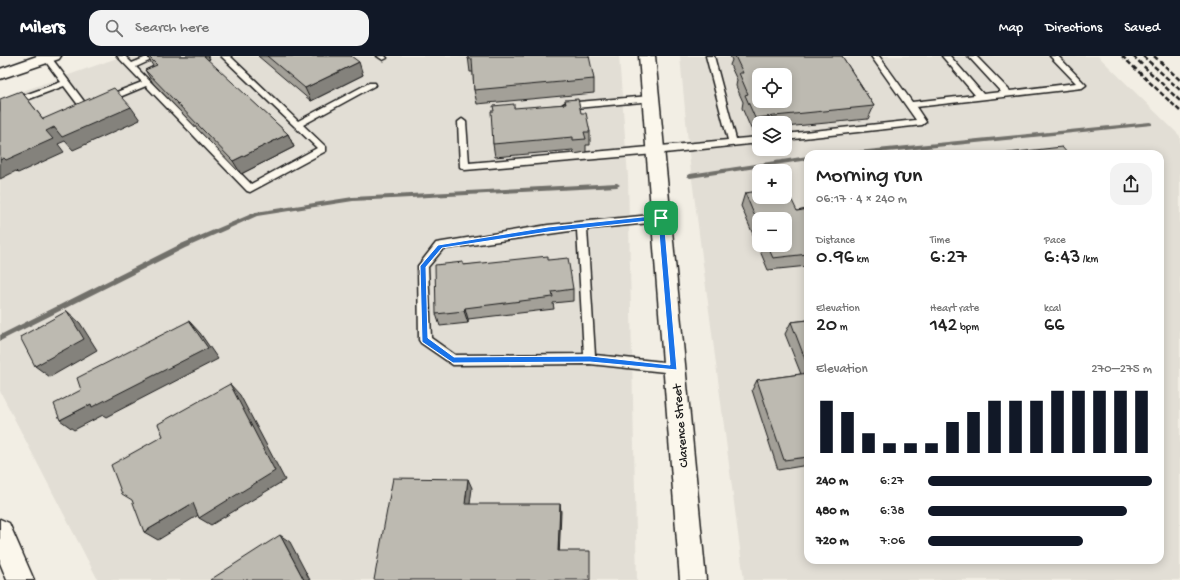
<!DOCTYPE html>
<meta charset="utf-8">
<style>
:root{--surface:#fff;--page:#f2f2f2;--text:#222;--muted:#767676;--accent:#111827}
body{margin:0;font-family:"Gochi Hand",sans-serif;background:var(--page);color:var(--text);height:100vh;display:flex;flex-direction:column;font-size:15px;white-space:nowrap}
*{box-sizing:border-box;margin:0}
p{font-size:13px;color:var(--muted)}
.icon{flex:none;width:22px;height:22px;fill:none;stroke:currentColor;stroke-width:2;stroke-linecap:round;stroke-linejoin:round}
.map{position:relative;flex:1;overflow:hidden}
.drawer{position:absolute;left:804px;top:94px;width:360px;height:414px;display:flex;flex-direction:column;background:var(--surface);border-radius:12px;box-shadow:0 2px 10px #0003}
.drawer>*{flex:none}
.fabs{position:absolute;left:752px;top:12px;display:grid;gap:8px}
.fabs a{display:grid;place-items:center;width:40px;height:40px;border-radius:8px;background:var(--surface);box-shadow:0 2px 10px #0003;font-size:20px}
.pin{position:absolute;display:grid;place-items:center;width:34px;height:34px;color:#fff;margin:-17px;border-radius:8px;box-shadow:0 2px 6px #0006}
.round{display:grid;place-items:center;flex:none;width:42px;height:42px;border-radius:12px;background:var(--page)}
.summary{display:flex;align-items:center;justify-content:space-between;height:68px;padding:0 12px}
h1{font-size:22px;font-weight:600;line-height:30px}
.figures{display:grid;grid-template-columns:repeat(3,1fr);gap:6px;height:68px;padding:4px 12px}
.figures div{display:grid;align-content:center}
.figures b{font-size:20px;font-weight:600}
.figures small{font-size:11px;font-weight:400}
.figures p{font-size:11px}
.chart{height:112px;padding:8px 12px}
.chart p{display:flex;justify-content:space-between}
.chart svg{width:100%;height:72px;margin-top:4px;stroke:var(--accent);stroke-width:6}
ul{padding:0 12px;list-style:none;font-size:13px}
li{display:grid;grid-template-columns:64px 48px 1fr;align-items:center;height:30px}
li i{height:10px;border-radius:5px;background:var(--accent)}
header{display:flex;align-items:center;gap:24px;box-sizing:border-box;height:56px;padding:0 20px;background:var(--accent);color:#fff}
header strong{font-size:19px}
nav{display:flex;gap:22px;margin-inline-start:auto;font-size:14px}
.search{width:280px;height:36px;background:var(--page);display:flex;align-items:center;gap:10px;box-sizing:border-box;padding:0 14px;border-radius:12px;color:var(--muted);font-size:15px}
.map>svg:first-child{display:block}
.built{fill:#e2ded5;fill-rule:evenodd}
.lines{fill:none;stroke-linecap:round;stroke-linejoin:round}
.stream{fill:#716f6b;fill-rule:evenodd}
.service-casing{stroke:#1c1c1c;stroke-width:3}
.minor-casing{stroke:#1c1c1c;stroke-width:3}
.tertiary-casing{stroke:#1c1c1c;stroke-width:3}
.service{fill:#fbf7ec;fill-rule:evenodd}
.minor{fill:#fbf7ec;fill-rule:evenodd}
.tertiary{fill:#fbf7ec;fill-rule:evenodd}
.rail{stroke:#1c1c1c;stroke-width:2.5;stroke-dasharray:5 2.5;stroke-linecap:butt}
.wall{fill:#a3a098;stroke:#1c1c1c;fill-rule:evenodd}
.shaded-wall{fill:#84827c;stroke:#1c1c1c}
.building{fill:#bdbab1;stroke:#1c1c1c;fill-rule:evenodd}
.route{fill:#1a73e8;stroke:#fff;fill-rule:evenodd}
.labels{text-anchor:middle;stroke-width:3.5;stroke-linejoin:round;paint-order:stroke}
.street-label{font-size:13px;fill:#1c1c1c;stroke:#fbf7ec}
</style>
<header>
<strong>Milers</strong>
<div class="search"><svg class="icon" aria-label="search" viewBox="0 0 24 24"><circle cx="10" cy="10" r="6"/><path d="M15 15l6 6"/></svg>Search here</div>
<nav><a>Map</a><a>Directions</a><a>Saved</a></nav>
</header>
<div class="map">
<svg width="1180" height="524" viewBox="0 0 1180 524">
<rect width="100%" height="100%" fill="#f2eee4"/>
<filter id="ink" filterUnits="userSpaceOnUse"><feTurbulence type="fractalNoise" baseFrequency=".025" numOctaves="2"/><feDisplacementMap in="SourceGraphic" scale="8" xChannelSelector="R" yChannelSelector="G"/><feConvolveMatrix kernelMatrix="1 2 1 2 8 2 1 2 1" color-interpolation-filters="sRGB"/></filter>
<g filter="url(#ink)">
<!-- built -->
<g class="built">
<polygon points="123,0 619,0 628,121 637,524 98,524 0,335 0,43"/>
<path d="M680 0H1098L1180 80V524H744L690 108ZM759 19H785V45H759ZM759 67H785V93H759ZM808 98H1160V504H808ZM759 115H785V141H759ZM759 163H785V189H759Z"/>
</g>
<g class="lines">
<!-- stream -->
<g class="stream">
<polygon points="1150,66 1152,67 1152,69 867,98 844,98 847,96"/>
<polygon points="808,100 808,104 690,122 687,120 690,118"/>
<polygon points="617,127 620,129 617,131 353,145 257,160 185,192 0,285 0,279 181,188 256,156 353,141"/>
</g>
<!-- service casing -->
<g class="service-casing">
<g id="service">
<polygon points="45,0 50,0 86,48 94,47 94,51 85,55 82,54 64,30 0,54 0,48 61,26 43,2"/>
<polygon points="117,0 125,0 132,7 149,0 160,0 136,11 251,128 317,92 221,0 230,0 298,65 369,27 375,27 376,29 303,69 326,91 326,95 250,136 247,135 146,30 110,45 104,45 104,41 142,26"/>
<polygon points="377,0 385,0 387,2 383,4"/>
<polygon points="706,0 714,0 736,83 759,81 759,87 655,98 465,114 460,111 458,66 462,63 466,66 469,107 728,84"/>
<polygon points="871,0 879,0 912,46 975,39 942,0 950,0 983,38 1001,36 968,0 976,0 1010,35 1076,27 1050,0 1058,0 1086,29 1082,32 916,51 926,66 922,69 785,84 785,78 916,64"/>
<polygon points="650,40 653,41 653,45 565,53 561,50 565,47"/>
<path d="M661 158 666 162 661 166 587 173 595 299 674 307 678 308 680 312 678 316 674 317 590 308 453 309 421 287 419 284 418 210 436 187 548 169ZM577 174 584 298 455 299 431 282 428 211 443 193Z"/>
</g>
</g>
<!-- minor casing -->
<g class="minor-casing">
<g id="minor">
<polygon points="639,0 655,0 706,524 680,524"/>
<polygon points="0,463 9,467 34,524 7,524 0,507"/>
</g>
</g>
<!-- tertiary casing -->
<g class="tertiary-casing">
<polygon id="tertiary" points="37,0 61,0 59,3 0,23 0,13"/>
</g>
<!-- service -->
<use href="#service" class="service"/>
<!-- minor -->
<use href="#minor" class="minor"/>
<!-- tertiary -->
<use href="#tertiary" class="tertiary"/>
<!-- rail -->
<g class="rail">
<polyline points="1122,0 1180,55"/>
<polyline points="1133,0 1180,45"/>
<polyline points="1143,0 1180,34"/>
<polyline points="1154,0 1180,24"/>
</g>
</g>
<!-- wall -->
<g class="wall">
<polygon points="147,0 208,0 210,3 207,4 288,78 294,91 241,118 153,27 145,14 153,10"/>
<polygon points="258,0 351,0 363,19 311,45"/>
<polygon points="468,0 594,23 594,37 477,48 474,34 473,16 470,16"/>
<polygon points="730,0 842,0 874,50 868,63 785,71 785,67 759,67 759,74 752,75 742,52 743,46 736,30 737,24 730,9 732,4"/>
<polygon points="565,44 581,57 590,76 590,89 586,89 586,96 574,98 573,94 495,101 493,88 494,55 566,48"/>
<path d="M745 137 797 155 808 153V210L768 214 741 150ZM759 163 785 189H759Z"/>
<polygon points="548,204 573,233 573,245 553,247 554,253 468,263 468,267 440,270 436,258 463,209"/>
<polygon points="808,264 808,409 778,414 752,334 757,324 801,318 785,278 791,266"/>
</g>
<!-- shaded-wall -->
<g class="shaded-wall">
<polygon points="200,0 208,0 210,3 203,6"/>
<polygon points="359,6 363,19 311,45 305,32"/>
<polygon points="21,35 51,73 131,51 140,64 73,94 65,85 58,88 64,96 18,117 16,115 0,123 0,104 46,75"/>
<polygon points="288,78 294,91 241,118 233,105"/>
<polygon points="465,252 468,263 468,267 464,255"/>
<polygon points="67,255 80,267 97,294 50,321 35,310"/>
<polygon points="189,265 200,277 218,303 106,361 103,359 74,374 60,364 91,348"/>
<polygon points="230,328 240,339 285,424 211,469 199,462"/>
<polygon points="468,423 472,432 469,456 465,448"/>
<polygon points="193,447 205,455 158,484 144,476"/>
<polygon points="560,448 561,456 559,502 558,495"/>
<polygon points="280,479 290,486 310,524 304,524"/>
</g>
<!-- building -->
<g class="building">
<polygon points="148,0 204,0 288,78 233,105 145,14 157,9"/>
<polygon points="267,0 351,0 359,6 305,32"/>
<polygon points="468,0 589,0 594,23 474,34 472,3 468,3"/>
<path d="M735 0H842L874 50 755 62 745 39 748 38 739 17H743ZM759 19H785V45H759Z"/>
<polygon points="114,32 131,51 62,81 54,71 46,75 53,83 6,104 4,102 0,104 0,43 21,35 43,63"/>
<polygon points="578,43 581,57 586,57 590,76 584,76 586,83 573,84 573,81 493,88 491,55 494,55 493,50 514,48 514,52 566,48 565,44"/>
<polygon points="1062,91 1068,98 999,98"/>
<polygon points="785,132 786,132 797,155 808,153 808,198 773,202 767,189 785,189 785,163 759,163 759,170 745,137 759,135 759,141 785,141"/>
<polygon points="548,200 548,204 568,202 573,233 552,236 553,241 465,252 464,255 436,258 435,209 463,206 463,209"/>
<polygon points="67,255 84,283 35,310 20,281"/>
<polygon points="808,264 808,311 791,266"/>
<polygon points="189,265 208,292 92,351 91,348 60,364 54,348 81,334 77,322"/>
<polygon points="808,317 808,401 784,404 757,324"/>
<polygon points="230,328 275,415 199,462 193,447 144,476 132,444 122,438 111,409 163,380 158,368"/>
<polygon points="393,422 468,423 465,448 560,448 558,495 590,495 590,524 374,524"/>
<polygon points="280,479 304,524 210,524"/>
</g>
</g>
<!-- route -->
<path class="route" d="M661 159 664 162 677 314 590 306 453 307 422 286 420 210 438 189 548 171ZM658 164 670 309 590 300 454 301 428 282 426 211 442 192 548 176Z"/>
<g class="labels">
<!-- street labels -->
<g class="street-label">
<text transform="translate(679 370) rotate(-95)" y="5">Clarence Street</text>
</g>
</g>
</svg>
<div class="fabs">
<a><svg class="icon" aria-label="locate" viewBox="0 0 24 24"><circle cx="12" cy="12" r="6"/><path d="M12 2v4M12 18v4M2 12h4M18 12h4"/></svg></a>
<a><svg class="icon" aria-label="layers" viewBox="0 0 24 24"><path d="M12 4l9 5-9 5-9-5zM3 14l9 5 9-5"/></svg></a>
<a>+</a>
<a>−</a>
</div>
<div class="pin" style="left:661px;top:162px;background:#1e9e55"><svg class="icon" aria-label="arrive" viewBox="0 0 24 24"><path d="M6 21V4h12l-3 4 3 4H6"/></svg></div>
<section class="drawer">
<div class="summary"><div><h1>Morning run</h1><p>06:17 · 4 × 240 m</p></div><a class="round"><svg class="icon" aria-label="share" viewBox="0 0 24 24"><path d="M12 15V3M7 8l5-5 5 5M5 13v7h14v-7"/></svg></a></div>
<div class="figures">
<div><p>Distance</p><b>0.96<small> km</small></b></div>
<div><p>Time</p><b>6:27</b></div>
<div><p>Pace</p><b>6:43<small> /km</small></b></div>
</div>
<div class="figures">
<div><p>Elevation</p><b>20<small> m</small></b></div>
<div><p>Heart rate</p><b>142<small> bpm</small></b></div>
<div><p>kcal</p><b>66</b></div>
</div>
<div class="chart"><p><span>Elevation</span>270–275 m</p>
<svg viewBox="0 0 160 44" preserveAspectRatio="none"><path d="M5 44V12M15 44V19M25 44V32M35 44V38M45 44V38M55 44V38M65 44V25M75 44V19M85 44V12M95 44V12M105 44V12M115 44V6M125 44V6M135 44V6M145 44V6M155 44V6"/></svg>
</div>
<ul>
<li><b>240 m</b>6:27<i style="width:100%"></i></li>
<li><b>480 m</b>6:38<i style="width:89%"></i></li>
<li><b>720 m</b>7:06<i style="width:69%"></i></li>
</ul>
</section>
</div>
